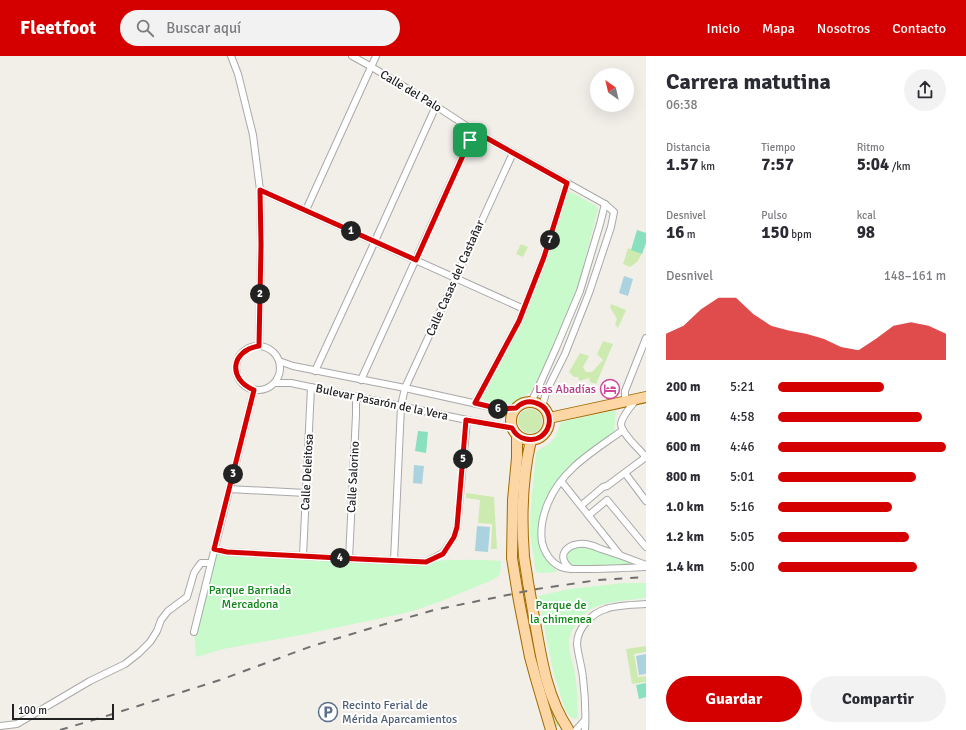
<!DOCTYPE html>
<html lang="es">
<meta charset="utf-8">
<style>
:root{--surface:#fff;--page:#f2f2f3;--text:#2b2b33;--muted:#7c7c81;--accent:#d40000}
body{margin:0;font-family:Signika,sans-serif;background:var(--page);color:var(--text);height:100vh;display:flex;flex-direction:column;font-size:15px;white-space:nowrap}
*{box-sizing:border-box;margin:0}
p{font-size:13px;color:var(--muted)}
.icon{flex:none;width:22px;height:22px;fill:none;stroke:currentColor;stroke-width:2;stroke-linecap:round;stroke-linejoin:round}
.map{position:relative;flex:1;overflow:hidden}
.drawer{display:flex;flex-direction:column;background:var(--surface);width:320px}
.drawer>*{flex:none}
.needle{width:26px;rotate:326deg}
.fabs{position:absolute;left:590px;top:12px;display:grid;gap:8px}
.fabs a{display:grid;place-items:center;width:44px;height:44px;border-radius:50%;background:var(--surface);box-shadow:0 4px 16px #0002;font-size:20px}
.scale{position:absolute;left:12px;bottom:10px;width:102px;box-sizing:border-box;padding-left:4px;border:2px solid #222;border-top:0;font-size:11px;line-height:14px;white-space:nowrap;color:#222;-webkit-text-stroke:3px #fff;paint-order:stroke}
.pin{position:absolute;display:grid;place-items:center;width:34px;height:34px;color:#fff;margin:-17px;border-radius:8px;box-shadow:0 2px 6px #0006}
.km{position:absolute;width:20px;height:20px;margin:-10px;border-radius:50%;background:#222;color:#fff;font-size:11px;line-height:20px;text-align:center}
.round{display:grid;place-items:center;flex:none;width:42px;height:42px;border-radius:21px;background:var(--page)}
.head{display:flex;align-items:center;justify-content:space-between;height:68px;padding:0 20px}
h1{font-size:22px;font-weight:700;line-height:30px}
.metrics{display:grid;grid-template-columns:repeat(3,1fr);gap:6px;height:68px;padding:4px 20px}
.metrics div{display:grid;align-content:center}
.metrics b{font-size:17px;font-weight:700}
.metrics small{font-size:11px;font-weight:400}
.metrics p{font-size:11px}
.chart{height:112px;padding:8px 20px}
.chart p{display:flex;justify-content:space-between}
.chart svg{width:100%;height:72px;margin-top:4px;fill:var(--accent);opacity:.7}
.action{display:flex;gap:8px;margin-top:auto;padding:8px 20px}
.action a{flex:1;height:46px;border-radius:24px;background:var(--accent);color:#fff;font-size:16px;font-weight:700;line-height:46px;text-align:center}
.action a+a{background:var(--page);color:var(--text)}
ul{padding:0 20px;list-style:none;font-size:13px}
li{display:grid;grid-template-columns:64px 48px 1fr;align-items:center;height:30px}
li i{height:10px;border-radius:5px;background:var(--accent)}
header{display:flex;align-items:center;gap:24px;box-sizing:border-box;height:56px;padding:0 20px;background:var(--accent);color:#fff}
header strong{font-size:19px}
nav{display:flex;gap:22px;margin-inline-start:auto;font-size:14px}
.search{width:280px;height:36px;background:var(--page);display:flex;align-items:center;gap:10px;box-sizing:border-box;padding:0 14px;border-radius:22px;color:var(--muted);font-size:15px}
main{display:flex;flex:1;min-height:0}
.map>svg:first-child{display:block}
.grass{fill:#cdebb0}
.park{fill:#c8facc}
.pitch{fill:#88e0be}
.water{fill:#aad3df}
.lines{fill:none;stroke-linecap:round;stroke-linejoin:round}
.street-casing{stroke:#a9a9a9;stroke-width:8}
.primary-casing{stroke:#a06b00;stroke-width:12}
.street{stroke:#fff;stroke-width:6}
.primary{stroke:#fcd6a4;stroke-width:10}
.rail{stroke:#707070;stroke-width:2;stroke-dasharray:8 8;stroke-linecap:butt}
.route-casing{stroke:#fff;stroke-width:8}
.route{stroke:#d40000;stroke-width:5}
.labels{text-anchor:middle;stroke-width:4;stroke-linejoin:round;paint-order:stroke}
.street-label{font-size:12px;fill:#222;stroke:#fff}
.hotel-label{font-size:12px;fill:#b23c85;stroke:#fff;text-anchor:end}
.park-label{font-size:12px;fill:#0c8416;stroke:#fff}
.service-label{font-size:12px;fill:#4e5e75;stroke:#fff;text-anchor:start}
</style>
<header>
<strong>Fleetfoot</strong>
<div class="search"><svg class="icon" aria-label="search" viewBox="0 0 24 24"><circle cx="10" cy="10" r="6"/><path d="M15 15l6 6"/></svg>Buscar aquí</div>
<nav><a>Inicio</a><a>Mapa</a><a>Nosotros</a><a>Contacto</a></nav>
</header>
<main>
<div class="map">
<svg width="646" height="674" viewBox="0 0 646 674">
<rect width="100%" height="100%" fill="#f2efe9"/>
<!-- grass -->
<g class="grass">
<polygon points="521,188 528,191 523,201 516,198"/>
<polygon points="628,192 642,198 637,206 630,211 623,208"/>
<polygon points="611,248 626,254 618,272 615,268 617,263 610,251"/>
<polygon points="603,285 613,288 596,328 590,326 589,322 579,325 578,321 574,321 569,316 580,297 589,300 583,311 586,316 592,316 603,304 597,298"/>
<circle cx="530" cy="365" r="12"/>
<polygon points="466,437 494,441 497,493 491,493 492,468 478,467 480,444 466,442"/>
<polygon points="521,504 553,654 560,669 555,671 534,599 516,505"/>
<polygon points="646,590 646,596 634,598 638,621 646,620 646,626 632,628 626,593"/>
</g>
<!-- park -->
<g class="park">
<path d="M571 136 596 150 598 153 579 227 567 260 551 297 532 335 509 349 485 345 482 342C494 319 507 297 518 274 539 232 553 186 565 141L568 137Z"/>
<path d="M616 354 614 376C582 400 544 423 540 466 539 474 538 485 541 494 544 502 552 509 557 516L544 517 536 516 530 477 531 450 536 397C539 392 545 391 550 387 556 382 558 374 561 366Z"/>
<polygon points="576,490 587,491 631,507 630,509 575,511 569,508 567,502 568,495"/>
<path d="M214 493C273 494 332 502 391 505 427 506 464 502 501 505L500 519 490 525 444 544 410 556 301 579 223 593 196 601 194 576Z"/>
<path d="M624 527H646V542C629 544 611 545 595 551 583 556 569 574 569 587 569 595 573 608 575 617 577 632 578 647 578 662L575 663 570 661 565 653 554 619 538 540 569 533Z"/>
</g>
<!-- pitch -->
<g class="pitch">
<polygon points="637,174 646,177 646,187 642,198 631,194"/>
<polygon points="418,375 428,376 426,397 415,395"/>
<polygon points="646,627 646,641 639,643 636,629"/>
</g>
<!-- water -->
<g class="water">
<polygon points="624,220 633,223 628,240 619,237"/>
<polygon points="414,409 424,410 422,428 413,427"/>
<polygon points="477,470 490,471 488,496 475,495"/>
<polygon points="646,598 646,618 639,619 636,600"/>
</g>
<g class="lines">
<!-- street casing -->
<g class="street-casing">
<g id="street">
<polyline points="231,0 238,18 253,79 260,134 261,189 259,290"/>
<polyline points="352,0 370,10 436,50 474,75 605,148 614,156 611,171 589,237 565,298 547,334 542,350"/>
<polyline points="260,134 524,253"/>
<polyline points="306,154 376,0"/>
<circle cx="258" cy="312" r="22"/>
<polyline points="279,305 293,310 405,332 500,353 516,352"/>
<polyline points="315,315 370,196 436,50"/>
<polyline points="361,324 474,75"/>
<polyline points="275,327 291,327 467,364 512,372"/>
<path d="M636 344C631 350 622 360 621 368 621 377 640 394 646 401"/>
<polyline points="625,345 625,335 646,282"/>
<polyline points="531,346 539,330 556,292 580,235 600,168 605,148"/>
<polyline points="475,347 519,265 544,201 567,127"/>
<path d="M623 374C594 395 562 413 548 447 543 459 540 473 542 486 544 496 551 507 561 511 568 514 578 513 585 513 606 513 626 512 646 511"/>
<polyline points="625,417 646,445"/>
<polyline points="561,425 620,499"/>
<polyline points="229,433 306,437"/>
<polyline points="583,448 603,431 607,430 646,401"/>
<polyline points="589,459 607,444 646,491"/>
<polyline points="214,493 227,496 358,503 426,506 443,497 454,481 457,471 467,364"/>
<polyline points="303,500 311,331"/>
<polyline points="349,503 356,359 356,340"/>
<polyline points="394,505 401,350 405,332 513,97"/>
<path d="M571 513C566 509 561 504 564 497 568 489 578 487 586 488 591 489 597 491 601 493 617 498 631 503 646 509"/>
<polyline points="194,576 254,334"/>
<polyline points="0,670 17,668 90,625 125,608 139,597 150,586 157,575 161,564 168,555 187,541 194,517 198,511 201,507 211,507"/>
<polyline points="576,674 585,664"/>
<path d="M585 674C586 656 585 639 583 622 582 611 578 599 577 588 577 572 592 557 606 553 616 549 635 549 646 548"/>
</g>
</g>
<!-- primary casing -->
<g class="primary-casing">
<g id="primary">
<circle cx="530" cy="365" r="19"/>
<polyline points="549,362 646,341"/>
<polyline points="517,379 517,402 513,444 512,502 519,545 530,601 536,623 551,674"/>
<path d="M531 384C522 422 521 461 524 500 525 509 527 518 528 527 531 542 533 557 536 572 542 607 548 643 568 673"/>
</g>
</g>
<!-- street -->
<use href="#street" class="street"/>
<!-- primary -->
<use href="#primary" class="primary"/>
<!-- rail -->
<polyline class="rail" points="60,674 100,662 220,624 312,590 375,571 434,554 537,533 598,524 646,521"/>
</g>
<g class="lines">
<!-- route casing -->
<g class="route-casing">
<path id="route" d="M474 75 567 127 544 201 519 265 475 347 500 353 516 352C521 347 528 344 536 347 559 354 550 388 526 383 520 382 515 378 512 372L466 364 457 471 454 481 443 498 426 506 358 503 227 496 214 493 254 334C227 323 231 294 259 290L261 189 260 134 416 204Z"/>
</g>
<!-- route -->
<use href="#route" class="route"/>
</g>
<!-- icons -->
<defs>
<g id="hotel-ring" transform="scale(1)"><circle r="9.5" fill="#fff" stroke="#d1479c" stroke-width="1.5"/><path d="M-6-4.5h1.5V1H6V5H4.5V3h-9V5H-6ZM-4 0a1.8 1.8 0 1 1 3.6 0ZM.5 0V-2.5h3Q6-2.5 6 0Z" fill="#d1479c"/></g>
<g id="parking-ring" transform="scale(1)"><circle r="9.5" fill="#fff" stroke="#5c6f8a" stroke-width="1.5"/><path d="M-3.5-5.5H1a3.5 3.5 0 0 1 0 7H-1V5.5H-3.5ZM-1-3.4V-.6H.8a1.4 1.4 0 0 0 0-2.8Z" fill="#5c6f8a"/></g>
</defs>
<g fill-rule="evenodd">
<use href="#hotel-ring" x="610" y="333"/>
<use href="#parking-ring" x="328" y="656"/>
</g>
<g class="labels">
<!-- street labels -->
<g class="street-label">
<text transform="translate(411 35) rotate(31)" y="4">Calle del Palo</text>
<text transform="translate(455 222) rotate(-66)" y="4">Calle Casas del Castañar</text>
<text transform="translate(382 346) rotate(12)" y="4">Bulevar Pasarón de la Vera</text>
<text transform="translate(307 416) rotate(-87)" y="4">Calle Deleitosa</text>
<text transform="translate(353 421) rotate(-87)" y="4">Calle Salorino</text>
</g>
<!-- hotel labels -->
<g class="hotel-label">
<text x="596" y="337">Las Abadías</text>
</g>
<!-- park labels -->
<g class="park-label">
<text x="250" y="538">Parque Barriada<tspan x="250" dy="14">Mercadona</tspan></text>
<text x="561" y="553">Parque de<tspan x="561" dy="14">la chimenea</tspan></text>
</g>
<!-- service labels -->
<g class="service-label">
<text x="342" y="653">Recinto Ferial de<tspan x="342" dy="14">Mérida Aparcamientos</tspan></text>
</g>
</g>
</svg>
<div class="fabs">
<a><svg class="needle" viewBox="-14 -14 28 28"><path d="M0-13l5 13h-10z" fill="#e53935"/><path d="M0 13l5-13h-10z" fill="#7c7c81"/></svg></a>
</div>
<div class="scale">100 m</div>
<div class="pin" style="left:470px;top:84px;background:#1e9e55"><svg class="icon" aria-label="arrive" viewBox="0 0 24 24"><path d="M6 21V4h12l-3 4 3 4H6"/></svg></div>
<b class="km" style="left:351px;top:175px">1</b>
<b class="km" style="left:260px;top:238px">2</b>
<b class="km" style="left:233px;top:418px">3</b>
<b class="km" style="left:340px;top:502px">4</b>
<b class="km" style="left:463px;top:403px">5</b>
<b class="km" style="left:498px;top:353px">6</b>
<b class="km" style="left:550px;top:184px">7</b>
</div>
<section class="drawer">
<div class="head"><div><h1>Carrera matutina</h1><p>06:38</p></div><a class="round"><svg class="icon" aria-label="share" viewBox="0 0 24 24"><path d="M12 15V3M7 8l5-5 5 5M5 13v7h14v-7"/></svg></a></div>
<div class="metrics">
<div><p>Distancia</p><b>1.57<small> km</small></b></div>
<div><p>Tiempo</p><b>7:57</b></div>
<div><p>Ritmo</p><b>5:04<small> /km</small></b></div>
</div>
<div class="metrics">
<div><p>Desnivel</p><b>16<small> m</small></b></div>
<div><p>Pulso</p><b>150<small> bpm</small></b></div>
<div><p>kcal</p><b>98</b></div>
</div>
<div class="chart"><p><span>Desnivel</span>148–161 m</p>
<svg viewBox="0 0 160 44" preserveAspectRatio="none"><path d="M0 44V28L10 23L20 13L30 6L40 6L50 16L60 23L70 26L80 28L90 31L100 36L110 38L120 31L130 23L140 21L150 23L160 28V44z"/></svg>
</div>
<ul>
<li><b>200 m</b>5:21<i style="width:63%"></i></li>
<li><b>400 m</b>4:58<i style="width:86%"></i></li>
<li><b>600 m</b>4:46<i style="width:100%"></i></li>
<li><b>800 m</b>5:01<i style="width:82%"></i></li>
<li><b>1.0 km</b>5:16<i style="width:68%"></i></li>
<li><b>1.2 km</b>5:05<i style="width:78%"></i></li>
<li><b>1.4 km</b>5:00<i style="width:83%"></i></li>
</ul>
<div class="action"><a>Guardar</a><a>Compartir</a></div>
</section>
</main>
